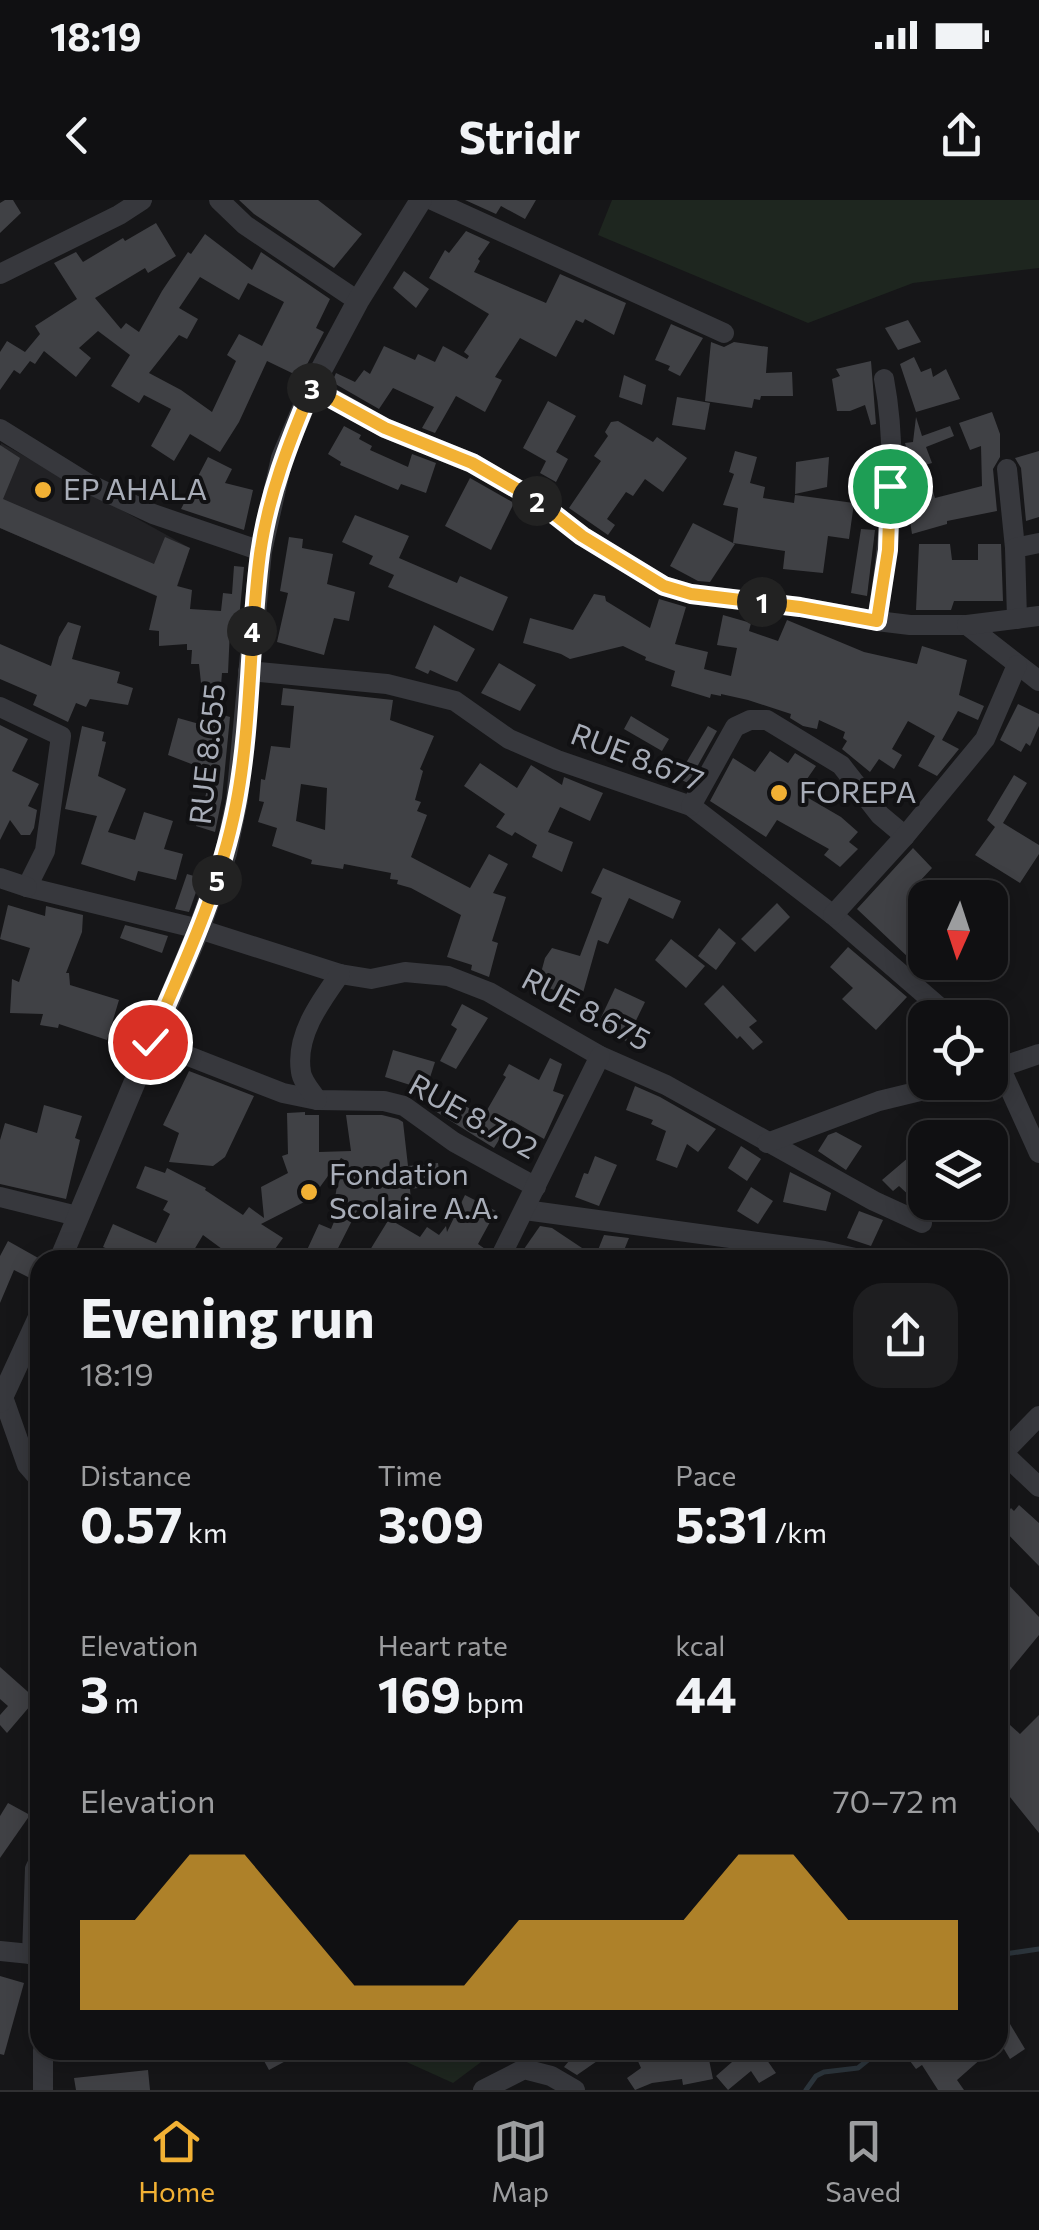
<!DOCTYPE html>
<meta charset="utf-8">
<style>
:root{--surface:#101012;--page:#1e1e20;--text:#f1f3f6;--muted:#9c9d9f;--line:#303032;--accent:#f2b134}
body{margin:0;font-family:Commissioner,sans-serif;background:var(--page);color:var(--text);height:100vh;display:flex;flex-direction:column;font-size:38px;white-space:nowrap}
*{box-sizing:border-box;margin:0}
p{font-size:32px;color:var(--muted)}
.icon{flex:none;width:55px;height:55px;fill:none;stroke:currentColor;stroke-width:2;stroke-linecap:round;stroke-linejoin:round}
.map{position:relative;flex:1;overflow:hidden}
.panel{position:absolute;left:30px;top:1050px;width:978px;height:810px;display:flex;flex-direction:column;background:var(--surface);border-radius:30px;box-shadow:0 5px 25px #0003,0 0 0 2px var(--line)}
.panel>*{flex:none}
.needle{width:65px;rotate:183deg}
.controls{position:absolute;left:908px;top:680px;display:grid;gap:20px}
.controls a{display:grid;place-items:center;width:100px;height:100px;border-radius:20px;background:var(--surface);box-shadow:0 5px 25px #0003,0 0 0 2px var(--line);font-size:50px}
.pin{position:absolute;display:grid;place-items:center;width:85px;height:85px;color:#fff;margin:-42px;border:5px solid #fff;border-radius:50%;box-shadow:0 2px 10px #0007}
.km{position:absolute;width:50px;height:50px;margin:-25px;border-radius:50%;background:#222;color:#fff;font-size:28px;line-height:50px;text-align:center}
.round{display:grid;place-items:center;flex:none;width:105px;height:105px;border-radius:30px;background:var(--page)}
.headline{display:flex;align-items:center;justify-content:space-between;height:170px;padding:0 50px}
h1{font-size:55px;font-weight:700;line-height:75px}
.stats{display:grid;grid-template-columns:repeat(3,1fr);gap:15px;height:170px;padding:10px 50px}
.stats div{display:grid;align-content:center}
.stats b{font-size:50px;font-weight:700}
.stats small{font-size:28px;font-weight:400}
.stats p{font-size:28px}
.chart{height:280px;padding:20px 50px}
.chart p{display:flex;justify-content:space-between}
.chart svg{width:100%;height:180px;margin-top:10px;fill:var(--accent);opacity:.7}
.status{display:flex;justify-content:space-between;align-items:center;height:70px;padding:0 50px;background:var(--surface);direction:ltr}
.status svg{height:28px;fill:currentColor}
header{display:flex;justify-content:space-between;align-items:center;height:130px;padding:0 50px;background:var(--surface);font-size:45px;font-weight:700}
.menu{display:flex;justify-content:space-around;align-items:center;height:140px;border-top:2px solid var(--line);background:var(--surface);font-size:28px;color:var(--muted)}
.menu a{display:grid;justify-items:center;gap:5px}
.menu .on{color:var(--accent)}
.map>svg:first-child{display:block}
.built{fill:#222225}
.green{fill:#1e261f}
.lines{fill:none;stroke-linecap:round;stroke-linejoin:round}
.stream{stroke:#2c353c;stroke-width:5}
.building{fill:#404145;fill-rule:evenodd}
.minor{stroke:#37383d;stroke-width:20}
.tertiary{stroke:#37383d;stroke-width:22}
.route-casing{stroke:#fff;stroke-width:20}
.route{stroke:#f2b134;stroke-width:12}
.poi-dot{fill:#f2b134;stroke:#111113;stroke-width:4}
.labels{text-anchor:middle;stroke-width:8;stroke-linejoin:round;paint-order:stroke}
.poi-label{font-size:30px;fill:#a8adb8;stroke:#111113;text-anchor:start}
.street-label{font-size:30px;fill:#a8adb8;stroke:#111113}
</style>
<div class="status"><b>18:19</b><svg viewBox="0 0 49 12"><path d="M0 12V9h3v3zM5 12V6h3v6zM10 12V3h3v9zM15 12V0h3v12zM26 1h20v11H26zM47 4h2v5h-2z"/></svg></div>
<header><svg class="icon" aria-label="back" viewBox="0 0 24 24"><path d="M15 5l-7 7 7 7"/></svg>Stridr<svg class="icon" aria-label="share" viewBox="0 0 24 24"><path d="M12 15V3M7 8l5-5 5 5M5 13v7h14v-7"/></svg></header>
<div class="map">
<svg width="1039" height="1890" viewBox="0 0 1039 1890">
<rect width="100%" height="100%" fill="#161618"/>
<!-- built -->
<polygon class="built" points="1,243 190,348 172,403 0,328"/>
<!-- green -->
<g class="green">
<polygon points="612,0 1039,0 1039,68 913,83 808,123 598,35"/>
<polygon points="380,1850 497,1850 453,1883"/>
</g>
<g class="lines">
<!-- stream -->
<g class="stream">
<polyline points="998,1755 1039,1749"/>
<polyline points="806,1890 816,1876 824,1872 858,1868 874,1855 897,1850"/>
</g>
</g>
<!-- building -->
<g class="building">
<polygon points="5,0 13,0 21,13 0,33 0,3"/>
<polygon points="239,0 318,0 362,34 334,68 254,14"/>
<polygon points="465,0 536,0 525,19 501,6 496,14"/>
<path d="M156 23 176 56 148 73 145 68 95 98 121 129 126 123 139 132 162 91 188 52 191 54 205 34 252 70 261 52 330 99 316 128 324 132 303 172 297 170 294 174 267 161 239 222 220 252 190 234 174 261 151 246 171 209 144 195 139 203 111 186 130 155 98 131 79 148 91 158 76 177 44 151 35 164 30 161 20 174 14 170 0 190V152L7 141 25 152 40 134 35 126 77 99 54 63 76 52 83 62 123 38 125 41ZM200 77 239 100 248 83 284 102 262 146 239 134 227 155 236 161 212 212 181 190 149 173 179 135 187 139 198 119 179 108Z"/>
<polygon points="466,31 490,42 478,59 480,61 474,72 546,103 560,74 626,103 614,135 585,119 583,123 576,120 556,157 520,138 495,177 502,180 485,212 456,196 435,233 422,228 434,207 393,188 379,209 332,182 336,173 355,182 364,170 370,174 384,146 415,160 418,154 435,162 443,146 467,159 469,156 464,152 489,114 429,78 445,50 449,53"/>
<polygon points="404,71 429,89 416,108 393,88"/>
<polygon points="908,120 921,142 898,150 885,128"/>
<polygon points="671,124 703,138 680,176 668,170 670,166 655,160"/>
<polygon points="711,142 724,147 734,142 768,147 766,173 792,172 793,196 761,196 760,200 754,199 752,208 705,201"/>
<polygon points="914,157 921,172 931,168 933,177 946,169 960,199 916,212 900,164"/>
<polygon points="871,161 876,224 871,225 865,205 850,211 837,211 832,179 840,176 836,169"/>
<polygon points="624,175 646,185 642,205 619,197"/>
<polygon points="677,197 710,203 705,230 672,225"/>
<polygon points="548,201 576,216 556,252 568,259 556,282 540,273 546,261 523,248"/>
<polygon points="992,212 1000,234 1000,257 993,269 997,311 947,321 947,324 912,334 908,308 914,307 910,292 919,290 905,243 913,242 916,217 922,236 950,226 954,236 926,247 932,263 925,265 935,298 982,286 981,246 970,250 959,223"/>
<polygon points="618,221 653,242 657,237 687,258 663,292 645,279 633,296 626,292 607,319 615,325 608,335 569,308 601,261 594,256 608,236 605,232 611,222"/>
<polygon points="344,226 361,235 359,239 372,246 370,250 408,267 412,254 436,263 426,293 401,284 398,290 340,265 341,262 328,254"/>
<polygon points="0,245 20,258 3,299 154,364 165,337 190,348 177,386 192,390 190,409 221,411 223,393 232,394 234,366 244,367 238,430 230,429 228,473 222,473 221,485 201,483 199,464 191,464 192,450 187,450 187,444 159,446 159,431 149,430 157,396 0,328"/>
<polygon points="877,249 878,276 867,279 866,251"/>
<polygon points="735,251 757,257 750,283 765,287 763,298 794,303 795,295 854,303 849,339 828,336 823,373 783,369 785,351 733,343 738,308 723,305 734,274 729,272"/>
<polygon points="1039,251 1039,317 1026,321 1021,268 1015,258"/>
<polygon points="208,257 232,269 225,283 253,290 244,330 181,309"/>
<polygon points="829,257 827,287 795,294 796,262"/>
<polygon points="470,278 514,303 491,350 445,326"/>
<polygon points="355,315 409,336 399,358 457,383 460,376 508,397 493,431 388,387 394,375 369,364 373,356 342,342"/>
<polygon points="693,323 735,344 710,382 698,381 670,366"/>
<polygon points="861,329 875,330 867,396 851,393"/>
<polygon points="289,337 303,339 302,348 333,354 327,384 355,392 349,421 334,418 324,455 277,442 288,393 280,391"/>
<polygon points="919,344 950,344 952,360 978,360 978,344 1001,344 1003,401 954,401 951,410 916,410"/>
<polygon points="594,394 605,396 606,401 650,428 659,399 686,407 675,444 708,452 704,469 731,476 737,448 717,445 723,415 751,423 749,431 778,441 787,420 864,452 917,464 922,446 967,460 959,495 984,506 978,520 958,511 942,540 959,549 937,576 918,566 935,536 908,521 892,549 902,555 894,569 879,559 870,572 842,549 847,541 843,538 845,532 819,520 817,529 803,526 790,518 791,514 748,500 721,494 721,496 711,494 710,498 671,486 675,471 645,460 646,457 623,446 570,459 561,454 523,443 530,418 573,430"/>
<polygon points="68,422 81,426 72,459 120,472 117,483 133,488 128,505 90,499 86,507 76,503 68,522 33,505 37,495 0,479 0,444 51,466 59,437"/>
<polygon points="434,425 475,449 457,482 430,470 428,474 415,468"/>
<polygon points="499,463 536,485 520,511 481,493"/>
<path d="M283 488 393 500 390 520 434 536 420 569 423 571 415 600 421 602 417 611 427 615 411 657 470 688 489 654 508 664 493 693 506 697 492 741 498 743 489 777 471 770 472 765 447 757 461 715 411 688 397 684 398 680 390 679 391 673 344 664 343 669 311 664 312 660 272 646 277 628 258 622 264 602 259 601 261 579 265 580 271 546 290 548 294 506 281 505ZM301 584 327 588 325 630 296 621Z"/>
<polygon points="1018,504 1039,514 1039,526 1030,546 1026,543 1021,552 1000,540"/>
<polygon points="214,512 230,517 222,598 215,632 196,626 206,594 207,570 168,555 178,518 210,527"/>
<polygon points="631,516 669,539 662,551 624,529"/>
<polygon points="0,525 28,539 12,571 39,584 28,606 37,610 34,628 30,635 21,635 10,620 0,640"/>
<polygon points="82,526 104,532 102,541 106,542 98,576 126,589 108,632 135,640 144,612 173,621 164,649 183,654 176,680 138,671 135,681 81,664 97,616 65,609"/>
<polygon points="708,526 717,531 688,583 677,578"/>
<polygon points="770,551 788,563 795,553 816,566 798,592 841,617 858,632 849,642 858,649 840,667 824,655 829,649 777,620 766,637 710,601 733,558 755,572"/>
<polygon points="480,563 517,588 531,565 562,585 564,577 603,593 590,621 560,607 548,632 573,642 562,672 532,657 537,645 515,632 512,636 496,627 505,614 464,586"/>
<polygon points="1014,575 1027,583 1003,623 1039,645 1039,654 1020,683 975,655 995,627 987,620"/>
<polygon points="913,648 932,668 919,682 935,698 925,698 925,744 909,758 857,709"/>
<polygon points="603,668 681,701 673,719 629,698 608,744 598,740 581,800 538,784 545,758 552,748 580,756 602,698 591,693"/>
<polygon points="187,674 201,678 189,712 175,709"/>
<polygon points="777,703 790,717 755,752 741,739"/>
<polygon points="8,705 45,716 46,706 83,715 82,732 66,773 69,773 70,785 119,800 107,840 59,824 58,828 40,825 43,814 10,813 12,779 19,782 30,748 0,739"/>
<polygon points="125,725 168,736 162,753 120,738"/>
<polygon points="719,728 736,743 716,770 698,756"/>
<polygon points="671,739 705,766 686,788 655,760"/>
<polygon points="848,747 907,797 876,830 842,799 853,788 830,767"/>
<polygon points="723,785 757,821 749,827 763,842 753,850 740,836 737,839 704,804"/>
<polygon points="615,788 645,802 626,841 597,826"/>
<polygon points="462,804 488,818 456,869 440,861 457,829 451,825"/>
<polygon points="393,850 435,862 426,890 385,877"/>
<polygon points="550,858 562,864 553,891 564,895 544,939 511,920 494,948 427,906 459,902 483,917 506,877 503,875 509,864 539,880"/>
<polygon points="189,871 254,896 225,957 213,966 169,962 179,933 163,925"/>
<polygon points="635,886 660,897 716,929 698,952 687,944 677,968 656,960 666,931 651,924 653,920 626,910"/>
<polygon points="44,905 82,916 75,938 80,940 66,999 0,984 0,940 5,923 37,933"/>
<polygon points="305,912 305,915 319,915 319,952 351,951 346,915 382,915 398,919 403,922 408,966 438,963 441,985 410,989 411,1000 360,1005 332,1060 307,1050 319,1024 331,1029 344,998 335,998 337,986 348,962 341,958 312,998 261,1024 283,1038 267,1060 261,1060 245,1049 237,1060 203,1035 188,1060 133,1060 103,1047 113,1024 156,1043 170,1014 163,1010 168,1001 136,988 145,966 165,973 167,968 206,988 205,990 243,1015 249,1007 264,1018 261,987 288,973 282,956 288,954 287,913"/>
<polygon points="836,932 862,946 846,970 818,951 828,935"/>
<polygon points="741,946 761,959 747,981 728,968"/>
<polygon points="595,956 617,965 599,1006 575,997 584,973 588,974"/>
<polygon points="909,957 925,978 925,986 912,998 899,986 893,991 882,980"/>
<polygon points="790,972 831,993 826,1011 783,1002"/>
<polygon points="751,987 773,1001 758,1024 737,1011"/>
<polygon points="465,995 496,1011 478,1044 488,1051 485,1060 389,1060 370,1050 389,1019 420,1037 427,1027 439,1035 446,1026 447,1032"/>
<polygon points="859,1011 883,1020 871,1046 847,1038"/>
<polygon points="540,1026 552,1028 585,1050 578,1060 540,1060 524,1049"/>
<polygon points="604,1035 629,1038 620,1060 596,1055"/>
<polygon points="8,1041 40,1059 40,1070 34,1080 14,1070 0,1103 0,1056"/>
<polygon points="1019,1305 1039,1323 1039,1366 998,1324 1011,1308 1014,1311"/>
<polygon points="1006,1382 1039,1417 1039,1435 998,1485 998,1392"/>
<polygon points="0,1467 36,1499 7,1533 0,1525 0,1515 8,1506 0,1499"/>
<polygon points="998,1514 1020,1534 1039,1515 1039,1633 998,1582"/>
<polygon points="8,1603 30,1615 0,1658 0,1616"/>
<polygon points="0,1776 24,1783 4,1855 0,1854"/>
<polygon points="1010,1824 1025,1849 1010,1859 998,1839 998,1832"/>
<polygon points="258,1850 306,1850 269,1870"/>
<polygon points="578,1850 613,1850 577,1875 580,1877 564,1867"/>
<polygon points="633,1850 707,1850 713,1879 683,1885 682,1879 652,1883 635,1890 627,1878 641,1868"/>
<polygon points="737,1850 760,1850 776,1873 759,1883 751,1871 728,1890 716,1876 740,1855"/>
<polygon points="912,1850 991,1850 957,1880 964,1890 938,1890 922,1865 916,1869 907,1857 914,1853"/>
<polygon points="148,1870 150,1890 76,1890 74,1878"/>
</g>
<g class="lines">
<!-- minor -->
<g class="minor">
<polyline points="219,0 245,25 358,101"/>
<polyline points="432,0 724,133"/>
<polyline points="0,74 119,15 142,0"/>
<polyline points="312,187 385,228 472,263 536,300 582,336 664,386 691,394 800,407 877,421 910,425 967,425 1039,481"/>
<polyline points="0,229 87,283 153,314 261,351"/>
<polyline points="1007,269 1015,348"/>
<polyline points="1017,419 1015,348 1039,343"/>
<path d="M877 421C889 342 899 258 884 179"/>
<polyline points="967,425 1039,416"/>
<polyline points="248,471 387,484 455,501 509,539 557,560 691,606 833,715 952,818"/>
<polyline points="0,507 61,536 45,651 27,687 199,729 340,774 371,779 405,772 448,776 489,792 600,856 666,885 874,1001 922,1023"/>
<polyline points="691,606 735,527 750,520 767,520 841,565 880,615 905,636"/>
<polyline points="0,678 27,687"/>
<polyline points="833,715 905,636 985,539 1017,465"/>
<polyline points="150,841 283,893 317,900 384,901 404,906 454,942 536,987"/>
<polyline points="990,855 1000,867 1039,953"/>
<polyline points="992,870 1039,854"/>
<path d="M317 900C312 892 302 881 301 872 295 836 320 802 340 774"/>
<polyline points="767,943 879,901 957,882"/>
<polyline points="0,997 77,1016"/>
<polyline points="525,1010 824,1051 864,1060"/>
<polyline points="499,1060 600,856"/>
<polyline points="3,1197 27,1265 40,1280"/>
<polyline points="1003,1253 1039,1216"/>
<polyline points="998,1258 1003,1253 1039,1287"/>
<polyline points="0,1751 40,1755"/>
<polyline points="32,1755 35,1669 40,1659"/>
<polyline points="43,1850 43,1890"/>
<polyline points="483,1890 524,1869 551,1876 575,1890"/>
</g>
<!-- tertiary -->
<g class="tertiary">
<polyline points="60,1060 199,729 226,653 237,600 261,351 282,258 312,187 358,101 421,0"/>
<polyline points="0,1202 40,1115"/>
</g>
</g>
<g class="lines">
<!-- route casing -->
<g class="route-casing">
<path id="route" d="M150 842C184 764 220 688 236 605 252 523 249 437 260 354 268 296 289 242 312 188L385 228 472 263 536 300 582 336 664 386 691 394 800 407 877 421 888 350 890 286"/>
</g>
<!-- route -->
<use href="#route" class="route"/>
</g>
<!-- markers -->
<g class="poi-dot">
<circle cx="43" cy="290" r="10"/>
<circle cx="779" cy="593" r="10"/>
<circle cx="309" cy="992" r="10"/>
</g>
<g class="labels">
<!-- poi labels -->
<g class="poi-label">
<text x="63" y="300">EP AHALA</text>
<text x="799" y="603">FOREPA</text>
<text x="329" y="985">Fondation<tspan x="329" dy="34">Scolaire A.A.</tspan></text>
</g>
<!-- street labels -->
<g class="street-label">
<text transform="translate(208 554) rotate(-84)" y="10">RUE 8.655</text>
<text transform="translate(637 558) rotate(21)" y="10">RUE 8.677</text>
<text transform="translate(586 810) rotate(28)" y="10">RUE 8.675</text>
<text transform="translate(473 917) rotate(29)" y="10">RUE 8.702</text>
</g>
</g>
</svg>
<div class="controls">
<a><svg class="needle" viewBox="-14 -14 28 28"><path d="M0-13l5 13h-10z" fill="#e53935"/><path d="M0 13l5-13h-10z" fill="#9c9d9f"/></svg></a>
<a><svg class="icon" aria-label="locate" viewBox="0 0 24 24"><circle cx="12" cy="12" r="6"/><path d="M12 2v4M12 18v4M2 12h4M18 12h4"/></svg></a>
<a><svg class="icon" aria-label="layers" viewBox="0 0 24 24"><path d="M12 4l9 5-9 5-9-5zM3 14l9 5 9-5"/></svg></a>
</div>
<div class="pin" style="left:890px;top:286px;background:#1e9e55"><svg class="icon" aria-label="arrive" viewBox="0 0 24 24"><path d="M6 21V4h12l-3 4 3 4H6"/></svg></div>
<div class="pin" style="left:150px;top:842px;background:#d93025"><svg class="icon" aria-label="check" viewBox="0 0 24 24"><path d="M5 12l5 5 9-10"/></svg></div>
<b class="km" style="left:762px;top:402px">1</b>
<b class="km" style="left:537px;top:301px">2</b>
<b class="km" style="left:312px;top:188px">3</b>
<b class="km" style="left:252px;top:431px">4</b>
<b class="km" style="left:217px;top:680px">5</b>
<section class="panel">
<div class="headline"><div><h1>Evening run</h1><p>18:19</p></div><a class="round"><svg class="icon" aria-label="share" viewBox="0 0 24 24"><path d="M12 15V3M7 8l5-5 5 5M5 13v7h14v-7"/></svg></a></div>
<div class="stats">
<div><p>Distance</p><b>0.57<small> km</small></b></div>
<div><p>Time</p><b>3:09</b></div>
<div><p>Pace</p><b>5:31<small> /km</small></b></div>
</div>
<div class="stats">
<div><p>Elevation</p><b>3<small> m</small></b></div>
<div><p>Heart rate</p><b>169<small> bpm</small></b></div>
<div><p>kcal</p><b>44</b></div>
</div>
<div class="chart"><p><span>Elevation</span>70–72 m</p>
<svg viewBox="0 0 160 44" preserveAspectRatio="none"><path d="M0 44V22L10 22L20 6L30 6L40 22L50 38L60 38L70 38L80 22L90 22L100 22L110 22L120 6L130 6L140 22L150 22L160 22V44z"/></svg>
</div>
</section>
</div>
<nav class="menu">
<a class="on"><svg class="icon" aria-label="home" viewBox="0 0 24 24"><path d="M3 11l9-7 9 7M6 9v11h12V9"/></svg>Home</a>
<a><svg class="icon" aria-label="map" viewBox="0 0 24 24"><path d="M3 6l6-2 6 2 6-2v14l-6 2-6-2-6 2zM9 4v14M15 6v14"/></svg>Map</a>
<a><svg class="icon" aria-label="saved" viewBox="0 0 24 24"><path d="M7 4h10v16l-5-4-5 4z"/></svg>Saved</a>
</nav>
